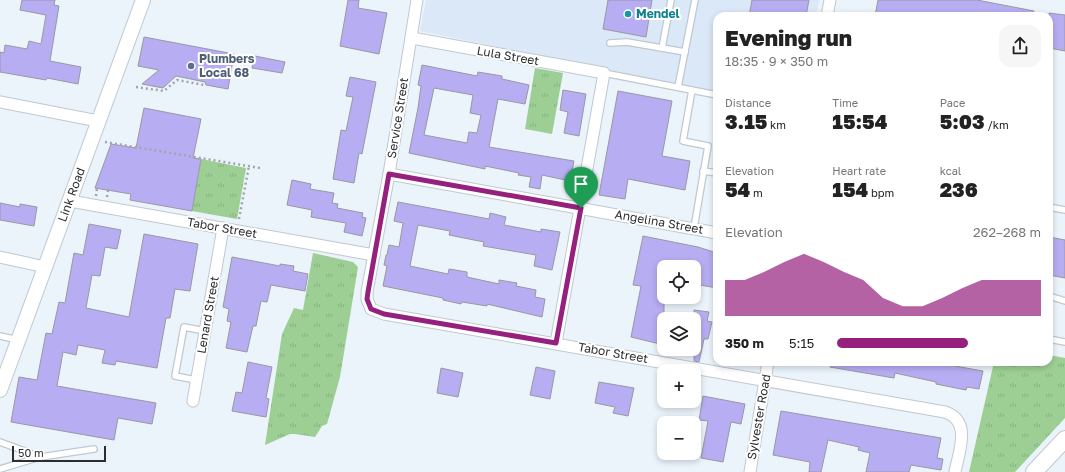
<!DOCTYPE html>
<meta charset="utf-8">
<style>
:root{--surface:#fff;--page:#f6f6f6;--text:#222;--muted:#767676;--accent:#95207e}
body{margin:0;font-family:"Golos Text",sans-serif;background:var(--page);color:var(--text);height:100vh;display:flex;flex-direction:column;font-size:15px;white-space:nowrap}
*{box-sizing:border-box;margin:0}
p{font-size:13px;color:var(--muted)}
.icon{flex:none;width:22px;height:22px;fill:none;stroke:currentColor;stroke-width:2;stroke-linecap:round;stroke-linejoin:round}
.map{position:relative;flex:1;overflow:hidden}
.side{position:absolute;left:713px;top:12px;width:340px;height:354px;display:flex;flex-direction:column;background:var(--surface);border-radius:12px;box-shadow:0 2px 6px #0003}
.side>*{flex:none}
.controls{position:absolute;left:657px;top:260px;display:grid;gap:8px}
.controls a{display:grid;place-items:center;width:44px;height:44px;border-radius:8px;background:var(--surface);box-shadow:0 2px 6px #0003;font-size:20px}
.scale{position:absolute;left:12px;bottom:10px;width:94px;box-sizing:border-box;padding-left:4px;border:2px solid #2b2e31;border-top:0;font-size:11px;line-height:14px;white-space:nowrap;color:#2b2e31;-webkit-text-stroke:3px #fff;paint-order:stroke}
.pin{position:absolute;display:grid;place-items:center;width:34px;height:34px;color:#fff;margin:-41px -17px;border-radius:50% 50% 50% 0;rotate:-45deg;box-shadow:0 0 4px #0007}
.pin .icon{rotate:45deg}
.round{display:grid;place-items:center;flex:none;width:42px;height:42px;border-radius:12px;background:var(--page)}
.overview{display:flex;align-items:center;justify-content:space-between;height:68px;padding:0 12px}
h1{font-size:22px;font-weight:800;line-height:30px}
.figures{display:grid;grid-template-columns:repeat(3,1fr);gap:6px;height:68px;padding:4px 12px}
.figures div{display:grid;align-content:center}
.figures b{font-size:20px;font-weight:800}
.figures small{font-size:11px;font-weight:400}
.figures p{font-size:11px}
.chart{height:112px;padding:8px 12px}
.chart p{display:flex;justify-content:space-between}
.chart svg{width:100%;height:72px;margin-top:4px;fill:var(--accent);opacity:.7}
ul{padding:0 12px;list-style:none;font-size:13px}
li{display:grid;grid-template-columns:64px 48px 1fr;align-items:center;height:30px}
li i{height:10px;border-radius:5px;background:var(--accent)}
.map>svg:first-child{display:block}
.built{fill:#dbe8f7}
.grass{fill:url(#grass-tufts)}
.building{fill:#b6adf3;stroke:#9998a2;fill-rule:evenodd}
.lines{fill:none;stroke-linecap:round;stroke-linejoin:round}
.service-casing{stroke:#c0c8d0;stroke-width:8}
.minor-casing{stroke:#c0c8d0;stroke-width:13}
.tertiary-casing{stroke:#c0c8d0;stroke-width:16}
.secondary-casing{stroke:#c0c8d0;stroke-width:18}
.path{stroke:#a0a6ac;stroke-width:2.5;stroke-dasharray:2 3;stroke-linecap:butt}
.service{stroke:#fff;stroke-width:5.5}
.minor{stroke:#fff;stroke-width:11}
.tertiary{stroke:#fff;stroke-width:14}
.secondary{stroke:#fff;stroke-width:16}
.route-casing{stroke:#fff;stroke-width:8}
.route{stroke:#95207e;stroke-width:5}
.culture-dot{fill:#0f9aa8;stroke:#fff;stroke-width:1.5}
.service-dot{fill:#5c6f8a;stroke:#fff;stroke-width:1.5}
.labels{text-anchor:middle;stroke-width:4;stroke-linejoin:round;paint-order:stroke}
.culture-label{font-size:12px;font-weight:bold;fill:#0d838f;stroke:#fff;text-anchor:start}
.street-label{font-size:12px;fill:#2b2e31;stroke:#fff}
.service-label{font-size:12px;font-weight:bold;fill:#4e5e75;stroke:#fff;text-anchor:start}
</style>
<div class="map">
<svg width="1065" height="472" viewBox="0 0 1065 472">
<defs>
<pattern id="grass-tufts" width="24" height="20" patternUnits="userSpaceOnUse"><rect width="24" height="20" fill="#9dcf94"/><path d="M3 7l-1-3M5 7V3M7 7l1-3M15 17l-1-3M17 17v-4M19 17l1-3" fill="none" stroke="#87b280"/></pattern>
</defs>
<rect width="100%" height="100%" fill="#ebf3fb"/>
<!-- built -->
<polygon class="built" points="426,0 819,0 816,16 717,16 717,92 420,31"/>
<!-- grass -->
<g class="grass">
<polygon points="535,68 563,73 552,134 525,129"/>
<polygon points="201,159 246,168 237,219 192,211"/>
<polygon points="313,253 353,262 358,267 340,377 327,424 322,426 315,437 295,434 290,434 265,445 282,334 294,308 303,310"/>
<polygon points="1049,355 1065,358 1065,418 1015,472 969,472 994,362 1049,362"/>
</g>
<!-- building -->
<g class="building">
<polygon points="22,0 55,0 54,5 59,6 50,61 81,67 78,84 47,78 46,80 0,72 0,52 4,53 5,45 27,49 29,41 41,44 46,15 20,10"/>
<polygon points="348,0 359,0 358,8 387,13 379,54 340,46"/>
<polygon points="608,0 652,0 646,37 603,29"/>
<polygon points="752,0 809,0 806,16 749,16"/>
<polygon points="878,0 977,0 1034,11 1033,16 875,16"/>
<polygon points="1049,13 1065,15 1065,51 1049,48"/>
<polygon points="144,37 234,54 228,89 206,85 205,82 176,76 163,88 142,84 159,70 138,66"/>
<polygon points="255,56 285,62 282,73 252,68"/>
<path d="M422 65 477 76 478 72 502 76V79L529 85 525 104 498 99 489 147 574 161 570 181 542 175 540 189 529 187 531 177 518 175 519 173 485 166V169L409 153 418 108 421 86 418 85ZM434 88 473 95 470 113 481 115 477 133 469 132 467 143 424 135Z"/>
<polygon points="350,77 376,82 362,154 359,153 354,183 333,179 341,130 346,131 353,97 346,96"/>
<polygon points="563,90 586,94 579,136 564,133 568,112 560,110"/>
<polygon points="618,91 672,101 662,156 690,161 685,190 628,179 625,199 599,195"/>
<polygon points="144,108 201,119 193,158 201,159 192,211 130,200 131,194 95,188 111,144 136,148"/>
<polygon points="292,180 311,184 310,189 334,193 332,203 338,204 337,208 363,213 362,217 366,218 362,236 344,232 346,223 311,217 312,210 287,205"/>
<polygon points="398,202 489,219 490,213 506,217 504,225 541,232 541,229 560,232 552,270 534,266 536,255 483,246 484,242 449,235 450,231 418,225 410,266 448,274 449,269 467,272 467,277 499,284 499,280 517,283 516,286 536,290 535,297 545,299 542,317 487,304 487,306 462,302 461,304 443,300 443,298 383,286 387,266 384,265 386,255 387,255 389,245 399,247 403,223 394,221"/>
<polygon points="0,203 20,207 20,204 37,207 34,226 0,220"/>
<polygon points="89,224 121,230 117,249 105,247 100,276 92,275 86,308 129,317 144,234 198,244 190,291 175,289 170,318 166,318 157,368 116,361 115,365 102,363 105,350 78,345 76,355 63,352 57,386 156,403 152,424 118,418 114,440 11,422 19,377 37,380 46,333 52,334 59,302 65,303 74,253 83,255"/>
<polygon points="643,236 698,247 717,253 717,288 694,284 694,267 664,267 664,345 631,337 641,286 633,285"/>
<polygon points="1049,237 1065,240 1065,278 1049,275"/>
<polygon points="232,257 280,266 280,264 294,266 293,271 308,274 305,291 271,285 267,302 261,301 256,326 253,326 247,352 226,348 231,322 227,321 229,309 223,307"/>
<polygon points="694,310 709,312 707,321 712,322 708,339 704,339 699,362 694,361"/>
<polygon points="248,362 272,367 266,398 269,399 266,417 232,411 236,392 242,393"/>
<polygon points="831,362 924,362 932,364 933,362 942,362 955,364 955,366 983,371 979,389 967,387 966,390 936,384 936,382 895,373 894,378 830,367"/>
<polygon points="536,367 555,371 550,399 530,395"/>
<polygon points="441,368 463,373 458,397 437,393"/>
<polygon points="599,382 634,388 628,416 613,413 615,407 595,403"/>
<polygon points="703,396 745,404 741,424 731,422 723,462 701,458 708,421 699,420"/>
<polygon points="781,411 941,438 937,458 943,459 941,470 911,465 909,472 866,472 870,453 858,450 859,447 828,440 821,472 809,472 810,462 773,455"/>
</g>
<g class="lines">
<!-- service casing -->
<g class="service-casing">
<g id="service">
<polyline points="610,43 627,42 685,52"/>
<polyline points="662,48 671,0"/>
<polyline points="604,73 717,95"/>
<polyline points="678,87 695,0"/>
<polyline points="692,90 683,141 708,146 694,228"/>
<polyline points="703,171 717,173"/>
<polyline points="1049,207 1065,210"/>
<polyline points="1049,296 1065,301"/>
<polyline points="0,336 18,340"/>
<polyline points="1049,339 1065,342"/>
<polyline points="196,380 175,376 184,327 205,331"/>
<polyline points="0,442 41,457 94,449"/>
<polyline points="0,469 40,457"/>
</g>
</g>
<!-- minor casing -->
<g class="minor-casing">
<g id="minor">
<path d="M417 0 389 174 367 292V299L371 309 384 314 945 412C972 421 959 451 955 472"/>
<polyline points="827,16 830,0"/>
<polyline points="412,38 604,73 556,343"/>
<polyline points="0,102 98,121"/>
<polyline points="389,174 717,233"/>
<polyline points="70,201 374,255"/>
<polyline points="0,257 45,267"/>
<polyline points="193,401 223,228"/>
<polyline points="750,472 768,362"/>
</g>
</g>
<!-- tertiary casing -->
<g class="tertiary-casing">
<g id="tertiary">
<path id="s1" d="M0 390 143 0"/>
</g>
</g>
<!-- secondary casing -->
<g class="secondary-casing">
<polyline id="secondary" points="1034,472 1065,439"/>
</g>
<!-- path -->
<g class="path">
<polyline points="136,87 164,91 177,80 204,85"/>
<polyline points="105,142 260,168"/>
<polyline points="96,196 97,188"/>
<polyline points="107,197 108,190"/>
<polyline points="239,219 249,166"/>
</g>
<!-- service -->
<use href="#service" class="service"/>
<!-- minor -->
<use href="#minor" class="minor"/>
<!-- tertiary -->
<use href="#tertiary" class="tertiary"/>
<!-- secondary -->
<use href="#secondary" class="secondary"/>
</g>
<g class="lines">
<!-- route casing -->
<g class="route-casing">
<polygon id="route" points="389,174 581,208 556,343 384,314 371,309 367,299 368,292"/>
</g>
<!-- route -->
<use href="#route" class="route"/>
</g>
<!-- markers -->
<circle class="culture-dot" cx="628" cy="14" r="4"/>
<circle class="service-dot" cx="191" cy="66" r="4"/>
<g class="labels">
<!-- culture labels -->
<g class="culture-label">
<text x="636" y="18">Mendel</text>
</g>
<!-- street labels -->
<g class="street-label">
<text transform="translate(508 56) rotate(10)" y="4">Lula Street</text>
<text transform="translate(398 118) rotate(-81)" y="4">Service Street</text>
<text dy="4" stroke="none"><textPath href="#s1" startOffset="208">Link Road</textPath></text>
<text transform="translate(659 222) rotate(10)" y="4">Angelina Street</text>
<text transform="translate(222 228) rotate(10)" y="4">Tabor Street</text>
<text transform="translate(208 315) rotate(-80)" y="4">Lenard Street</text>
<text transform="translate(613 353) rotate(10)" y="4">Tabor Street</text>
<text transform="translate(759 417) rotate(-80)" y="4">Sylvester Road</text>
</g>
<!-- service labels -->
<g class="service-label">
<text x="199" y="63">Plumbers<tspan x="199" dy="14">Local 68</tspan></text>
</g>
</g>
</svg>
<div class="controls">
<a><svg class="icon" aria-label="locate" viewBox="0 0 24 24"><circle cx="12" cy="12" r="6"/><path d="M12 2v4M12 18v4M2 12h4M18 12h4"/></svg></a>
<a><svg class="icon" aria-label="layers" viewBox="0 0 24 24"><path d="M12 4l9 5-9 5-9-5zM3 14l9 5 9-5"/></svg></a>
<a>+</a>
<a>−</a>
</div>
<div class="scale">50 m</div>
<div class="pin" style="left:581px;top:208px;background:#1e9e55"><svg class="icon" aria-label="arrive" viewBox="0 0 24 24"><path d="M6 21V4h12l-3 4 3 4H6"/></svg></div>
<section class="side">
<div class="overview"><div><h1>Evening run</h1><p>18:35 · 9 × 350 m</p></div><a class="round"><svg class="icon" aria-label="share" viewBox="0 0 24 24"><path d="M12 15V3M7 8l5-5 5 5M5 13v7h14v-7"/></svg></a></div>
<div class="figures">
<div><p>Distance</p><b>3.15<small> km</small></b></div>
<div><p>Time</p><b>15:54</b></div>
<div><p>Pace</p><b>5:03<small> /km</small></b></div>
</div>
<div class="figures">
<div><p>Elevation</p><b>54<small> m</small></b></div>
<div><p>Heart rate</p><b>154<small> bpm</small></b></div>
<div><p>kcal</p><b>236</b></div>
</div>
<div class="chart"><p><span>Elevation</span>262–268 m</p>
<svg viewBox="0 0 160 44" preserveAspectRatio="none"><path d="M0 44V22L10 22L20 17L30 11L40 6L50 11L60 17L70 22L80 33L90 38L100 38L110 33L120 27L130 22L140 22L150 22L160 22V44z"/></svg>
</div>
<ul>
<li><b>350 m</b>5:15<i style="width:64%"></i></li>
</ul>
</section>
</div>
